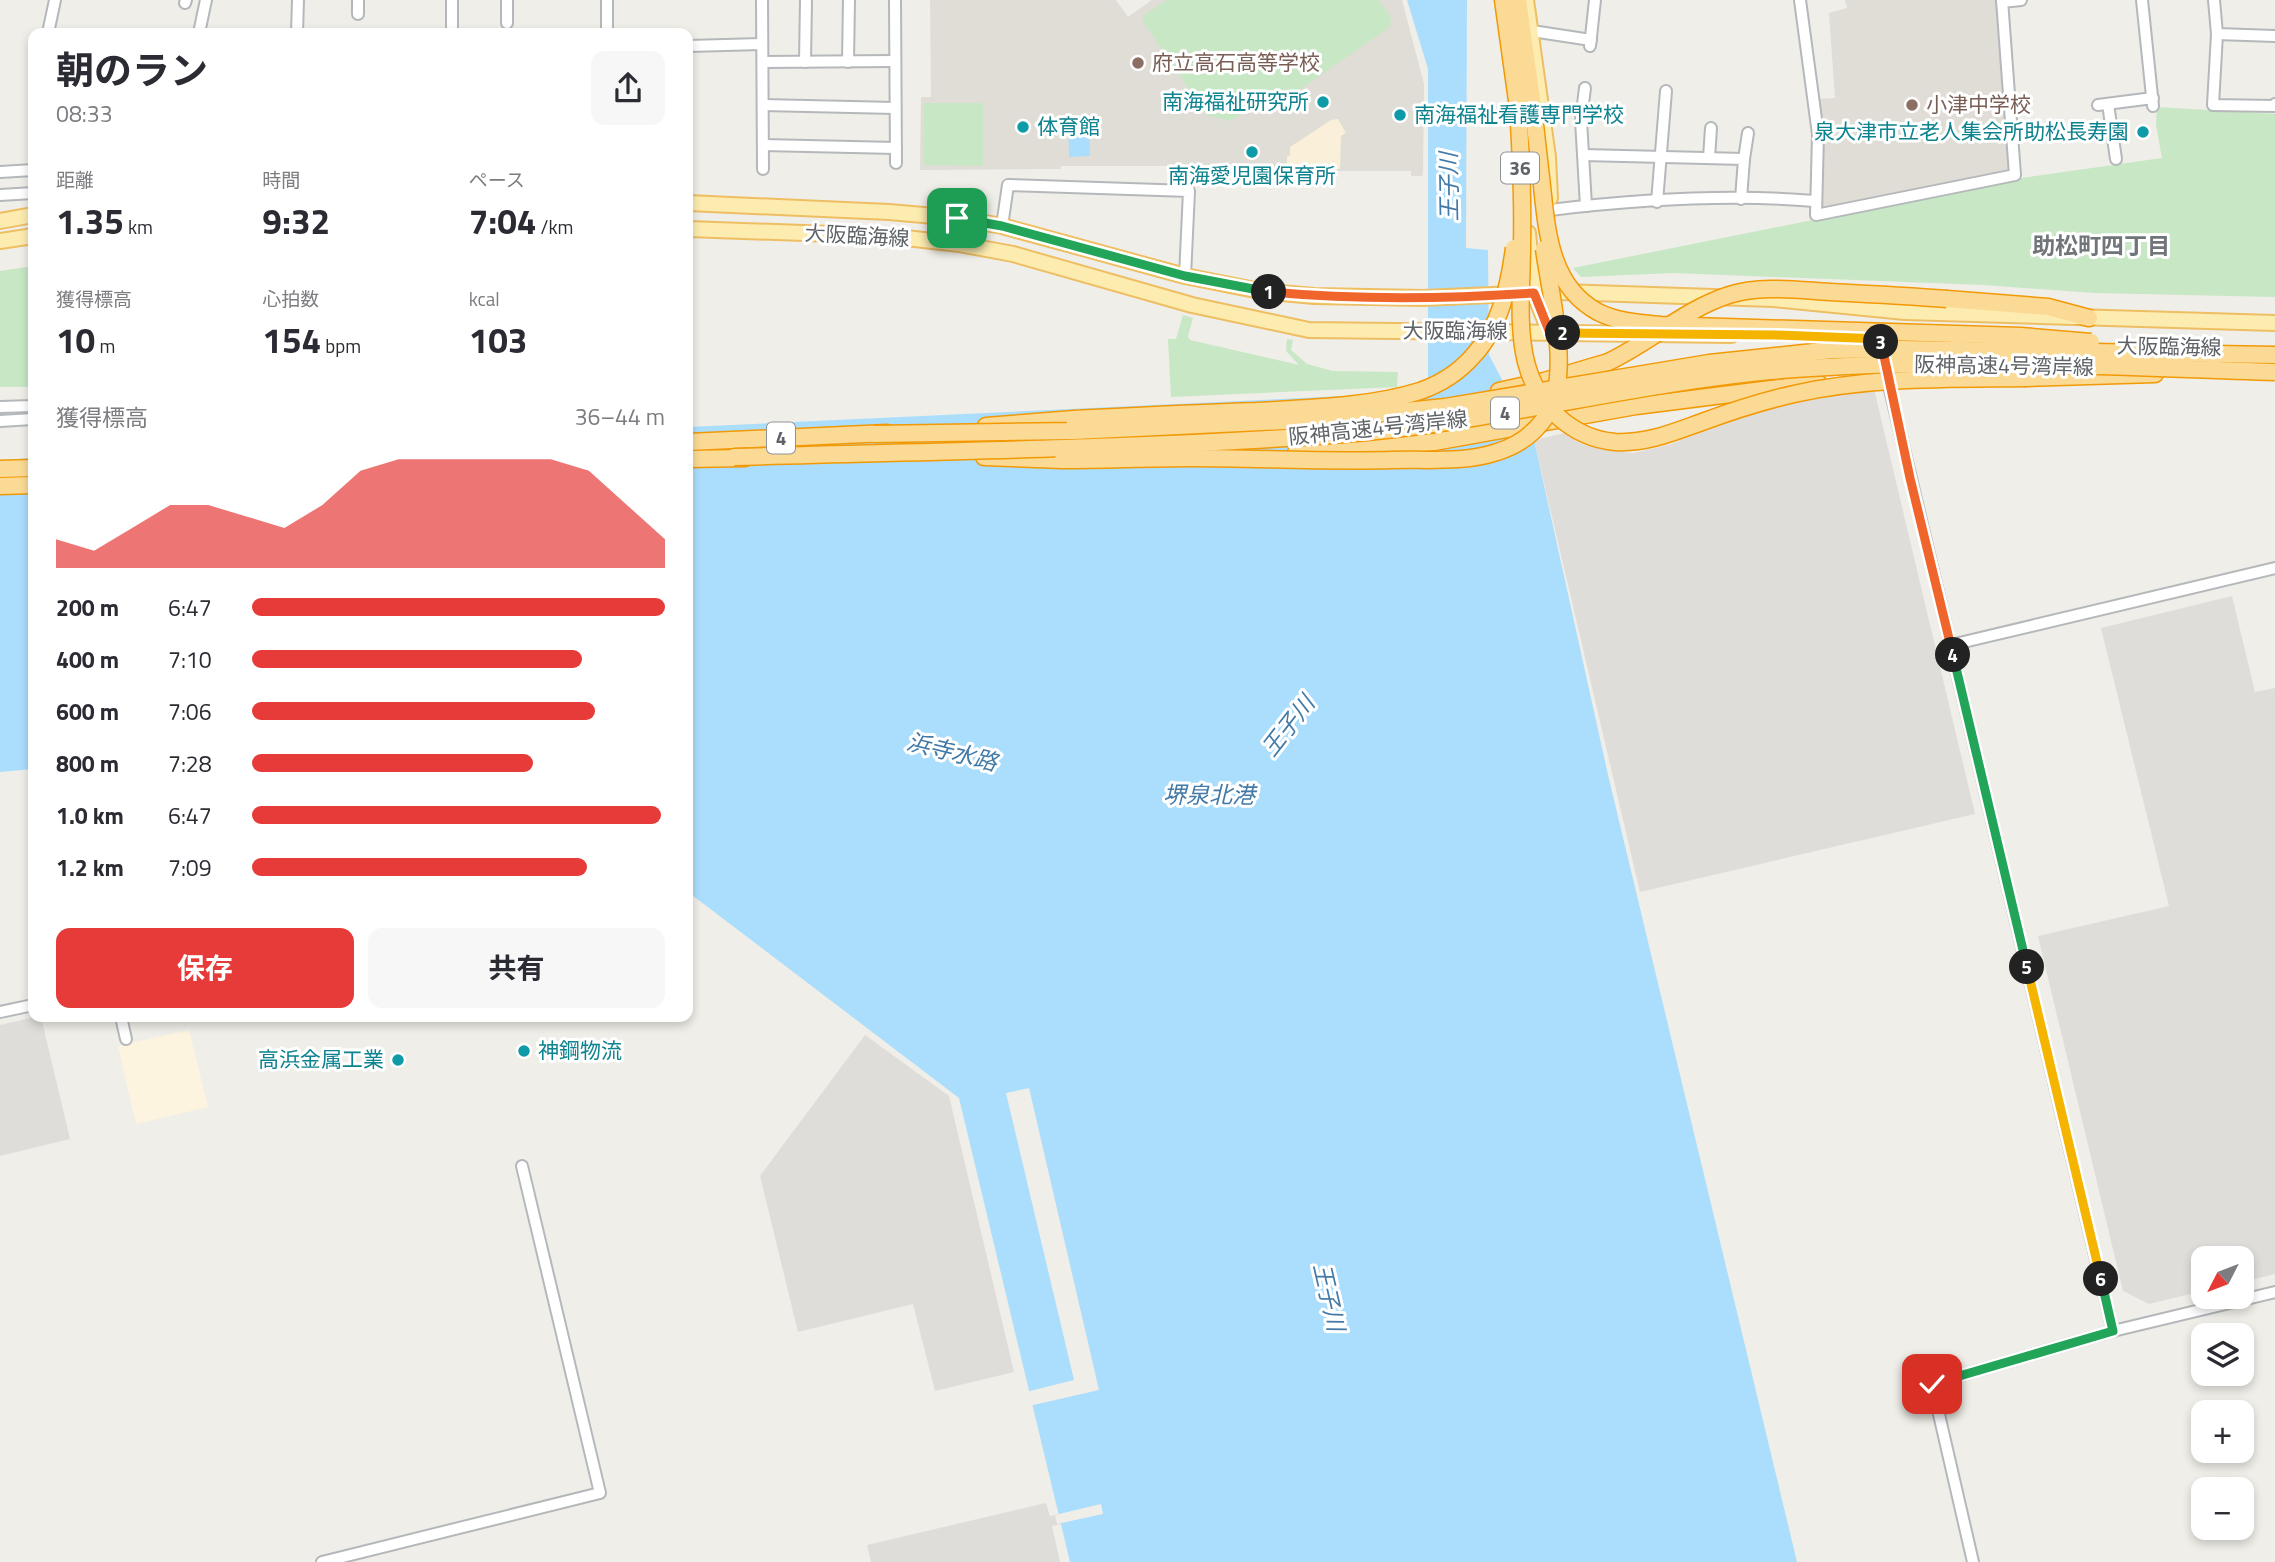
<!DOCTYPE html>
<html lang="ja">
<meta charset="utf-8">
<style>
:root{--surface:#fff;--page:#f7f7f7;--text:#2b2b33;--muted:#7c7c81;--accent:#e63b38}
body{margin:0;font-family:"Titillium Web","Noto Sans JP",sans-serif;background:var(--page);color:var(--text);height:100vh;display:flex;flex-direction:column;font-size:26px;white-space:nowrap}
*{box-sizing:border-box;margin:0}
p{font-size:23px;color:var(--muted)}
.icon{flex:none;width:38px;height:38px;fill:none;stroke:currentColor;stroke-width:2;stroke-linecap:round;stroke-linejoin:round}
.map{position:relative;flex:1;overflow:hidden}
.drawer{position:absolute;left:28px;top:28px;width:665px;height:994px;display:flex;flex-direction:column;background:var(--surface);border-radius:14px;box-shadow:0 4px 10px #0003}
.drawer>*{flex:none}
.needle{width:46px;rotate:228deg}
.buttons{position:absolute;left:2191px;top:1246px;display:grid;gap:14px}
.buttons a{display:grid;place-items:center;width:63px;height:63px;border-radius:14px;background:var(--surface);box-shadow:0 4px 10px #0003;font-size:35px}
.pin{position:absolute;display:grid;place-items:center;width:60px;height:60px;color:#fff;margin:-30px;border-radius:14px;box-shadow:0 4px 10px #0006}
.km{position:absolute;width:35px;height:35px;margin:-18px;border-radius:50%;background:#222;color:#fff;font-size:19px;line-height:35px;text-align:center}
.round{display:grid;place-items:center;flex:none;width:74px;height:74px;border-radius:14px;background:var(--page)}
.headline{display:flex;align-items:center;justify-content:space-between;height:119px;padding:0 28px}
h1{font-size:38px;font-weight:700;line-height:52px}
.figures{display:grid;grid-template-columns:repeat(3,1fr);gap:10px;height:119px;padding:7px 28px}
.figures div{display:grid;align-content:center}
.figures b{font-size:35px;font-weight:700}
.figures small{font-size:19px;font-weight:400}
.figures p{font-size:19px}
.chart{height:196px;padding:14px 28px}
.chart p{display:flex;justify-content:space-between}
.chart svg{width:100%;height:126px;margin-top:7px;fill:var(--accent);opacity:.7}
.action{display:flex;gap:14px;margin-top:auto;padding:14px 28px}
.action a{flex:1;height:80px;border-radius:14px;background:var(--accent);color:#fff;font-size:28px;font-weight:700;line-height:80px;text-align:center}
.action a+a{background:var(--page);color:var(--text)}
ul{padding:0 28px;list-style:none;font-size:23px}
li{display:grid;grid-template-columns:112px 84px 1fr;align-items:center;height:52px}
li i{height:18px;border-radius:9px;background:var(--accent)}
.map>svg:first-child{display:block}
.commercial{fill:#fdf4e0}
.industrial{fill:#dfddda}
.education{fill:#e0ddd6}
.green{fill:#c7e7c5}
.sand{fill:#faf0d9}
.water{fill:#abdefd}
.pier{fill:#f0eee8}
.lines{fill:none;stroke-linecap:round;stroke-linejoin:round}
.minor-casing{stroke:#b5b8bb;stroke-width:14}
.major-casing{stroke:#eebe63;stroke-width:18}
.highway-casing{stroke:#f29906;stroke-width:19}
.minor{stroke:#fff;stroke-width:10}
.major{stroke:#fdecb0;stroke-width:14}
.highway{stroke:#fada95;stroke-width:16}
.highway-bridge-casing{stroke:#f29906;stroke-width:19;stroke-linecap:butt}
.highway-bridge{stroke:#fada95;stroke-width:16}
.split-1-casing{stroke:#fff;stroke-width:14}
.split-2-casing{stroke:#fff;stroke-width:14}
.split-3-casing{stroke:#fff;stroke-width:14}
.split-4-casing{stroke:#fff;stroke-width:14}
.split-5-casing{stroke:#fff;stroke-width:14}
.split-6-casing{stroke:#fff;stroke-width:14}
.split-7-casing{stroke:#fff;stroke-width:14}
.split-1{stroke:#22a559;stroke-width:9}
.split-2{stroke:#f0652b;stroke-width:9}
.split-3{stroke:#f5b400;stroke-width:9}
.split-4{stroke:#f0652b;stroke-width:9}
.split-5{stroke:#22a559;stroke-width:9}
.split-6{stroke:#f5b400;stroke-width:9}
.split-7{stroke:#22a559;stroke-width:9}
.education-dot{fill:#8d6e63;stroke:#fff;stroke-width:2.5}
.culture-dot{fill:#0f9aa8;stroke:#fff;stroke-width:2.5}
.labels{text-anchor:middle;stroke-width:6;stroke-linejoin:round;paint-order:stroke}
.shield{fill:#fff;stroke:#8f9295;stroke-width:2}
.shield-label{font-size:19px;font-weight:bold;fill:#5f6367}
.education-label{font-size:21px;fill:#785e54;stroke:#fff;text-anchor:start}
.culture-label{font-size:21px;fill:#0d838f;stroke:#fff;text-anchor:end}
.street-label{font-size:21px;fill:#5f6367;stroke:#fff}
.water-label{font-size:23px;font-style:italic;fill:#437aa7;stroke:#fff}
.neighbourhood-label{font-size:23px;font-weight:bold;fill:#707579;stroke:#fff}
</style>
<div class="map">
<svg width="2275" height="1562" viewBox="0 0 2275 1562">
<rect width="100%" height="100%" fill="#f0eee8"/>
<!-- commercial -->
<polygon class="commercial" points="189,1030 208,1107 136,1124 118,1046"/>
<!-- industrial -->
<g class="industrial">
<polygon points="1874,389 1975,814 1640,892 1534,440 1565,433 1581,444 1604,450 1634,453 1671,444 1751,414 1780,406 1814,397"/>
<polygon points="2232,596 2255,692 2275,688 2275,1274 2242,1282 2242,1258 2203,1258 2203,1291 2149,1304 2123,1291 2038,936 2169,906 2101,628"/>
<polygon points="35,1017 41,1017 70,1139 0,1156 0,1025"/>
<polygon points="865,1035 949,1096 1014,1372 935,1391 913,1304 798,1332 760,1176"/>
<polygon points="1046,1503 1050,1516 1100,1504 1107,1514 1052,1526 1060,1562 871,1562 867,1545"/>
</g>
<!-- education -->
<g class="education">
<polygon points="930,0 1116,0 1128,17 1152,0 1402,0 1424,84 1423,174 1422,176 1411,176 1411,171 1238,171 1221,170 1220,166 1061,166 1061,169 920,170 921,97 931,97"/>
<polygon points="1845,0 1996,0 2010,167 2004,174 1826,210 1820,205 1818,99 1835,98 1829,13 1847,8"/>
</g>
<!-- green -->
<g class="green">
<polygon points="1167,0 1379,0 1391,18 1390,27 1267,112 1260,102 1230,121 1207,115 1143,22 1143,16"/>
<polygon points="924,103 983,103 983,166 924,165"/>
<polygon points="2157,107 2275,114 2275,297 2095,293 1983,285 1673,273 1581,277 1573,268 2022,178 2162,158 2156,125"/>
<polygon points="33,266 33,387 0,387 0,271"/>
<polygon points="1183,315 1193,318 1188,336 1190,340 1299,365 1286,351 1287,339 1293,340 1291,350 1307,364 1333,371 1398,372 1397,387 1171,397 1168,339 1176,339"/>
</g>
<!-- sand -->
<polygon class="sand" points="1338,119 1346,133 1341,136 1340,169 1287,169 1287,157 1290,155 1290,147 1331,120"/>
<!-- water -->
<g class="water">
<polygon points="1407,0 1467,0 1466,248 1488,250 1489,355 1534,440 1608,775 1797,1562 1070,1562 959,1098 688,892 688,427 1428,392 1428,69"/>
<polygon points="1089,116 1090,156 1069,157 1068,117"/>
<polygon points="33,458 33,769 0,772 0,460"/>
</g>
<!-- pier -->
<g class="pier">
<polygon points="1029,1088 1099,1390 1029,1406 1026,1392 1074,1380 1006,1093"/>
<polygon points="1101,1504 1103,1514 1057,1524 1055,1515"/>
</g>
<g class="lines">
<!-- minor casing -->
<g class="minor-casing">
<g id="minor">
<polyline points="358,0 358,14"/>
<polyline points="507,0 507,23"/>
<polyline points="607,0 607,33"/>
<polyline points="762,0 763,169"/>
<polyline points="895,0 896,163"/>
<polyline points="1800,0 1818,134 1816,215 2015,175 2002,0"/>
<polyline points="2142,0 2153,106"/>
<polyline points="2214,0 2217,34 2213,105 2275,106 2275,104"/>
<polyline points="2002,2 2021,0"/>
<polyline points="185,3 186,0"/>
<polyline points="1532,31 1591,40"/>
<polyline points="48,33 55,0"/>
<polyline points="199,33 206,0"/>
<polyline points="297,33 298,0"/>
<polyline points="452,33 452,0"/>
<polyline points="2217,34 2275,36"/>
<polyline points="688,46 762,44"/>
<polyline points="1590,46 1595,0"/>
<polyline points="763,62 894,61"/>
<polyline points="805,62 806,0"/>
<polyline points="848,62 849,0"/>
<polyline points="1585,88 1581,120 1586,206"/>
<polyline points="2108,104 2116,159"/>
<polyline points="763,105 895,108"/>
<polyline points="2098,105 2153,98"/>
<polyline points="763,145 896,148"/>
<polyline points="1583,155 1744,159 1741,199"/>
<polyline points="1709,158 1711,128"/>
<polyline points="1744,159 1748,133"/>
<polyline points="0,172 33,170"/>
<polyline points="0,195 33,193"/>
<polyline points="1657,202 1666,91"/>
<path d="M1550 210C1634 200 1731 194 1814 201"/>
<polyline points="1002,226 1008,185 1189,191 1185,276"/>
<polyline points="1887,377 2113,1331"/>
<polyline points="0,407 33,406"/>
<polyline points="0,421 33,419"/>
<polyline points="1951,645 2275,568"/>
<polyline points="0,1012 33,1005"/>
<polyline points="121,1017 126,1039"/>
<polyline points="322,1562 600,1493 522,1166"/>
<polyline points="1973,1562 1932,1384 2113,1331 2275,1292"/>
</g>
</g>
<!-- major casing -->
<g class="major-casing">
<g id="major">
<polyline points="1526,0 1548,157 1550,198"/>
<polyline points="688,203 889,212 957,218 1002,226 1185,276 1260,291 1314,296 1423,298 1562,292 1774,299 1905,312 2275,323"/>
<polyline points="0,221 33,215"/>
<polyline points="688,229 888,236 959,244 1013,254 1192,305 1309,330 1731,335"/>
<polyline points="1528,233 1534,293 1550,333"/>
<polyline points="0,241 33,236"/>
</g>
</g>
<!-- highway casing -->
<g class="highway-casing">
<g id="highway">
<polyline points="1503,0 1518,108"/>
<polyline points="1518,0 1533,107"/>
<polyline points="1947,299 2048,307 2089,318"/>
<polyline points="2026,378 2155,374"/>
<polyline points="1499,391 1544,381 1608,362"/>
<polyline points="986,426 1074,419"/>
<polyline points="688,442 887,433"/>
<polyline points="1296,453 1434,442 1636,406 1818,383"/>
<polyline points="984,457 1063,460"/>
<polyline points="688,459 745,458"/>
<polyline points="0,469 33,468"/>
<polyline points="0,486 33,485"/>
</g>
</g>
<!-- minor -->
<use href="#minor" class="minor"/>
<!-- major -->
<use href="#major" class="major"/>
<!-- highway -->
<use href="#highway" class="highway"/>
<!-- highway-bridge casing -->
<g class="highway-bridge-casing">
<g id="highway-bridge">
<path d="M1533 107C1536 133 1539 160 1542 186 1547 233 1551 287 1598 312 1618 322 1640 323 1661 325L2021 336 2091 342"/>
<path d="M1518 108C1521 154 1523 200 1522 246 1522 284 1517 325 1526 362 1537 405 1571 438 1615 442 1646 444 1674 432 1702 422 1732 411 1763 401 1794 394 1870 377 1948 379 2026 378"/>
<path d="M1608 362C1649 343 1685 309 1729 295 1761 285 1796 290 1830 292 1869 294 1908 296 1947 299"/>
<path d="M1074 419C1135 416 1195 413 1256 411 1310 408 1368 407 1420 391 1440 384 1459 372 1473 356 1500 327 1509 286 1514 248"/>
<polyline points="874,434 1074,431 1327,419 1445,407 1709,363 1832,350 1900,349 2275,355"/>
<path d="M734 457C933 451 1133 449 1332 435 1480 425 1623 385 1770 371 1938 356 2107 367 2275 372"/>
<path d="M1063 460C1105 460 1148 458 1190 458 1257 458 1324 462 1392 460 1425 459 1465 463 1497 452 1517 446 1535 433 1547 415 1572 375 1550 294 1544 249"/>
</g>
</g>
<!-- highway-bridge -->
<use href="#highway-bridge" class="highway-bridge"/>
</g>
<g class="lines">
<!-- split-1 casing -->
<g class="split-1-casing">
<polyline id="split-1" points="957,218 1002,226 1185,276 1269,292"/>
</g>
<!-- split-2 casing -->
<g class="split-2-casing">
<path id="split-2" d="M1269 292C1357 300 1446 299 1534 293L1550 333H1563"/>
</g>
<!-- split-3 casing -->
<g class="split-3-casing">
<polyline id="split-3" points="1563,333 1776,335 1881,339 1881,342"/>
</g>
<!-- split-4 casing -->
<g class="split-4-casing">
<polyline id="split-4" points="1881,342 1910,478 1953,655"/>
</g>
<!-- split-5 casing -->
<g class="split-5-casing">
<polyline id="split-5" points="1953,655 2027,967"/>
</g>
<!-- split-6 casing -->
<g class="split-6-casing">
<polyline id="split-6" points="2027,967 2101,1279"/>
</g>
<!-- split-7 casing -->
<g class="split-7-casing">
<polyline id="split-7" points="1932,1384 2113,1331 2101,1279"/>
</g>
<!-- split-1 -->
<use href="#split-1" class="split-1"/>
<!-- split-2 -->
<use href="#split-2" class="split-2"/>
<!-- split-3 -->
<use href="#split-3" class="split-3"/>
<!-- split-4 -->
<use href="#split-4" class="split-4"/>
<!-- split-5 -->
<use href="#split-5" class="split-5"/>
<!-- split-6 -->
<use href="#split-6" class="split-6"/>
<!-- split-7 -->
<use href="#split-7" class="split-7"/>
</g>
<!-- markers -->
<g class="education-dot">
<circle cx="1138" cy="63" r="7"/>
<circle cx="1912" cy="105" r="7"/>
</g>
<g class="culture-dot">
<circle cx="1323" cy="102" r="7"/>
<circle cx="1400" cy="115" r="7"/>
<circle cx="1023" cy="127" r="7"/>
<circle cx="2143" cy="132" r="7"/>
<circle cx="1252" cy="152" r="7"/>
<circle cx="524" cy="1051" r="7"/>
<circle cx="398" cy="1060" r="7"/>
</g>
<g class="labels">
<!-- shield labels -->
<g class="shield">
<rect x="1501" y="152.5" width="38" height="31" rx="5"/>
<rect x="1491" y="397.5" width="28" height="31" rx="5"/>
<rect x="767" y="422.5" width="28" height="31" rx="5"/>
</g>
<g class="shield-label">
<text x="1520" y="175">36</text>
<text x="1505" y="420">4</text>
<text x="781" y="445">4</text>
</g>
<!-- education labels -->
<g class="education-label">
<text x="1152" y="70">府立高石高等学校</text>
<text x="1926" y="112">小津中学校</text>
</g>
<!-- culture labels -->
<g class="culture-label">
<text x="1309" y="109">南海福祉研究所</text>
<text x="1414" y="122" text-anchor="start">南海福祉看護専門学校</text>
<text x="1037" y="134" text-anchor="start">体育館</text>
<text x="2129" y="139">泉大津市立老人集会所助松長寿園</text>
<text x="1252" y="183" text-anchor="middle">南海愛児園保育所</text>
<text x="538" y="1058" text-anchor="start">神鋼物流</text>
<text x="384" y="1067">高浜金属工業</text>
</g>
<!-- street labels -->
<g class="street-label">
<text transform="translate(857 236) rotate(3)" y="7">大阪臨海線</text>
<text x="1455" y="338">大阪臨海線</text>
<text transform="translate(2169 347) rotate(1)" y="7">大阪臨海線</text>
<text transform="translate(2004 366) rotate(1)" y="7">阪神高速4号湾岸線</text>
<text transform="translate(1378 428) rotate(-6)" y="7">阪神高速4号湾岸線</text>
</g>
<!-- water labels -->
<g class="water-label">
<text transform="translate(1449 187) rotate(-91)" y="8">王子川</text>
<text transform="translate(1288 726) rotate(-52)" y="8">王子川</text>
<text transform="translate(952 752) rotate(14)" y="8">浜寺水路</text>
<text x="1209" y="803">堺泉北港</text>
<text transform="translate(1329 1297) rotate(77)" y="8">王子川</text>
</g>
<!-- neighbourhood labels -->
<g class="neighbourhood-label">
<text x="2101" y="254">助松町四丁目</text>
</g>
</g>
</svg>
<div class="buttons">
<a><svg class="needle" viewBox="-14 -14 28 28"><path d="M0-13l5 13h-10z" fill="#e53935"/><path d="M0 13l5-13h-10z" fill="#7c7c81"/></svg></a>
<a><svg class="icon" aria-label="layers" viewBox="0 0 24 24"><path d="M12 4l9 5-9 5-9-5zM3 14l9 5 9-5"/></svg></a>
<a>+</a>
<a>−</a>
</div>
<div class="pin" style="left:957px;top:218px;background:#1e9e55"><svg class="icon" aria-label="arrive" viewBox="0 0 24 24"><path d="M6 21V4h12l-3 4 3 4H6"/></svg></div>
<div class="pin" style="left:1932px;top:1384px;background:#d93025"><svg class="icon" aria-label="check" viewBox="0 0 24 24"><path d="M5 12l5 5 9-10"/></svg></div>
<b class="km" style="left:1269px;top:292px">1</b>
<b class="km" style="left:1563px;top:333px">2</b>
<b class="km" style="left:1881px;top:342px">3</b>
<b class="km" style="left:1953px;top:655px">4</b>
<b class="km" style="left:2027px;top:967px">5</b>
<b class="km" style="left:2101px;top:1279px">6</b>
<section class="drawer">
<div class="headline"><div><h1>朝のラン</h1><p>08:33</p></div><a class="round"><svg class="icon" aria-label="share" viewBox="0 0 24 24"><path d="M12 15V3M7 8l5-5 5 5M5 13v7h14v-7"/></svg></a></div>
<div class="figures">
<div><p>距離</p><b>1.35<small> km</small></b></div>
<div><p>時間</p><b>9:32</b></div>
<div><p>ペース</p><b>7:04<small> /km</small></b></div>
</div>
<div class="figures">
<div><p>獲得標高</p><b>10<small> m</small></b></div>
<div><p>心拍数</p><b>154<small> bpm</small></b></div>
<div><p>kcal</p><b>103</b></div>
</div>
<div class="chart"><p><span>獲得標高</span>36–44 m</p>
<svg viewBox="0 0 160 44" preserveAspectRatio="none"><path d="M0 44V34L10 38L20 30L30 22L40 22L50 26L60 30L70 22L80 10L90 6L100 6L110 6L120 6L130 6L140 10L150 22L160 34V44z"/></svg>
</div>
<ul>
<li><b>200 m</b>6:47<i style="width:100%"></i></li>
<li><b>400 m</b>7:10<i style="width:80%"></i></li>
<li><b>600 m</b>7:06<i style="width:83%"></i></li>
<li><b>800 m</b>7:28<i style="width:68%"></i></li>
<li><b>1.0 km</b>6:47<i style="width:99%"></i></li>
<li><b>1.2 km</b>7:09<i style="width:81%"></i></li>
</ul>
<div class="action"><a>保存</a><a>共有</a></div>
</section>
</div>
